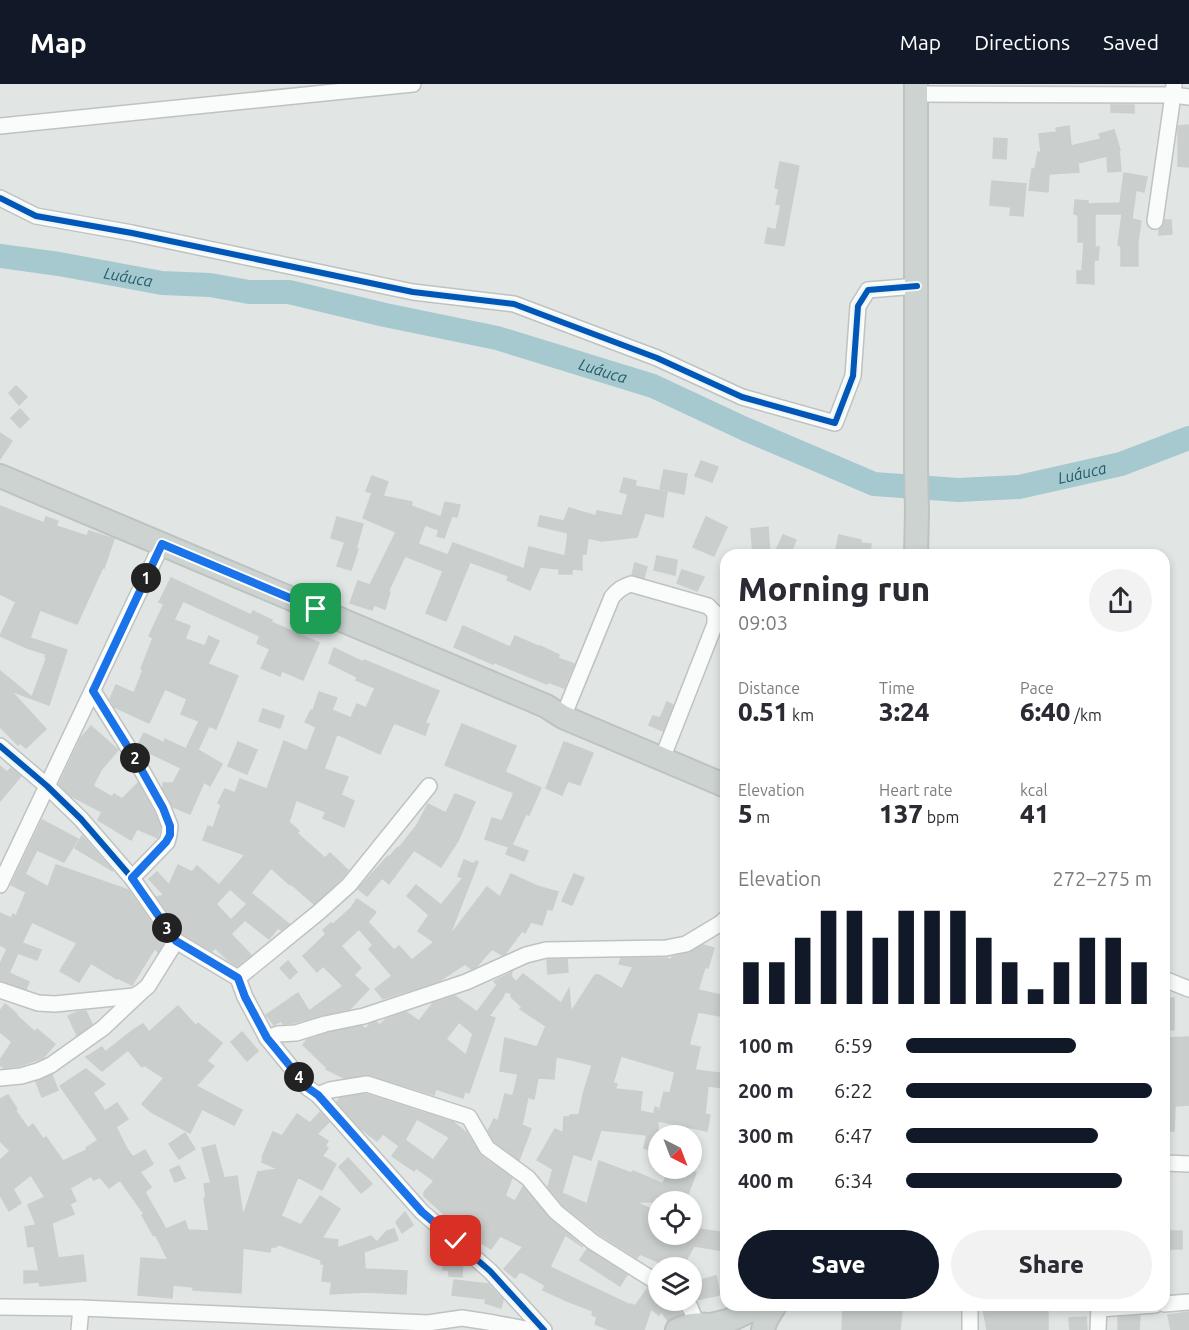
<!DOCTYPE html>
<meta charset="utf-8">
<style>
:root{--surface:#fff;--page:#f2f2f3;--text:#2b2b33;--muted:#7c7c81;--accent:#111827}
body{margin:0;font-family:Ubuntu,sans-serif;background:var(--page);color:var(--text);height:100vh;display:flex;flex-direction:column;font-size:22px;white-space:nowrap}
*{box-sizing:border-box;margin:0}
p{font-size:20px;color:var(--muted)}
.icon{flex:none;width:33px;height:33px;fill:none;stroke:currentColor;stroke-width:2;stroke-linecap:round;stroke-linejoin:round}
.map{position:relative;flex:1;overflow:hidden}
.details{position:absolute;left:720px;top:465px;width:450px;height:762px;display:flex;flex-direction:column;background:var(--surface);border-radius:18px;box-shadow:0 3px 9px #0003}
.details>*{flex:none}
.needle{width:39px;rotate:138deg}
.fabs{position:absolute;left:648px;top:1041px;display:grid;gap:12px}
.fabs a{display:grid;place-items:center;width:54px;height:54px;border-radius:50%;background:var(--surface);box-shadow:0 3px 9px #0003;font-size:30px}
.pin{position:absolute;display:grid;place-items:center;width:51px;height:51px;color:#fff;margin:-26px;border-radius:12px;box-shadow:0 3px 9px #0006}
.km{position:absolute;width:30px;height:30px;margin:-15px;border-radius:50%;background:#222;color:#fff;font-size:16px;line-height:30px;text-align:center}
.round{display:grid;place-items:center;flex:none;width:63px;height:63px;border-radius:32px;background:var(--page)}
.overview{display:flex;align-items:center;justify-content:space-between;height:102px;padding:0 18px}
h1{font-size:33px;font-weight:800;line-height:45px}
.stats{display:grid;grid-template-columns:repeat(3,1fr);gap:9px;height:102px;padding:6px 18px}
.stats div{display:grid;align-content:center}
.stats b{font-size:26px;font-weight:800}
.stats small{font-size:16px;font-weight:400}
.stats p{font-size:16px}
.chart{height:168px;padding:12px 18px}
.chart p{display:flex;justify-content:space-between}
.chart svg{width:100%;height:108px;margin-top:6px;stroke:var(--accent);stroke-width:6}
.button{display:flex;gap:12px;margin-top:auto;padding:12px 18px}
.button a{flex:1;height:69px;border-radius:36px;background:var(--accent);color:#fff;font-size:24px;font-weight:800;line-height:69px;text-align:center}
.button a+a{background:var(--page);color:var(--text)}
ul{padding:0 18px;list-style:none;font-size:20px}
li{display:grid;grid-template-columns:96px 72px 1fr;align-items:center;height:45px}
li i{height:15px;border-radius:8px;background:var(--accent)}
header{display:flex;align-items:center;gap:36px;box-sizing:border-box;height:84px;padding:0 30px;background:var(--accent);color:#fff}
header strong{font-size:28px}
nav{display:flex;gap:33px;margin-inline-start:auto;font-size:21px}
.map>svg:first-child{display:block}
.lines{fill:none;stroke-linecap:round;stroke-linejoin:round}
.river{stroke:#a6c9d0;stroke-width:24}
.building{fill:#cacfcd;stroke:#cacfcd;stroke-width:1.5;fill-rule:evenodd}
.street-casing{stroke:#bec3c1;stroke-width:18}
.primary-casing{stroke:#bcc3c1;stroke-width:26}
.street{stroke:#fafbfb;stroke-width:15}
.primary{stroke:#cdd3d1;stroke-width:22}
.cycleway-casing{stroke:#eff5f2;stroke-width:10}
.cycleway{stroke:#0057b8;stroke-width:6}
.route-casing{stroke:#fff;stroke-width:12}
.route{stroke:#1a73e8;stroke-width:8}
.labels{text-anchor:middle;stroke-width:6;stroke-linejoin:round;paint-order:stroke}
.water-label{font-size:16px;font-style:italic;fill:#245d6a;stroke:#eff5f2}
</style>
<header>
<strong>Map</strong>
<nav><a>Map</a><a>Directions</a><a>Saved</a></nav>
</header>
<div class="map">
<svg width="1189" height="1246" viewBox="0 0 1189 1246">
<rect width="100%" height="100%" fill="#e1e6e4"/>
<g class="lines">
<!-- river -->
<path class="river" id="s1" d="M0 172 59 180 162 199 210 201 249 208H289L385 231 497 254 653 302 745 345 874 400 958 406 1019 403 1121 380 1189 354"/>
</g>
<!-- building -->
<g class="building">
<polygon points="1111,21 1134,21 1134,29 1111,28"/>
<polygon points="1189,41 1189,83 1178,82 1178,42"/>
<polygon points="1069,42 1071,62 1101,55 1099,50 1114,46 1120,66 1119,66 1121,87 1108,88 1107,72 1078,79 1079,88 1049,90 1048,108 1029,106 1032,85 1035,85 1038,68 1041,69 1039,50 1057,48 1056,44"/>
<polygon points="994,54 1007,55 1006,75 993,74"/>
<polygon points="780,78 799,82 784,162 765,159 768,144 776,146 781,121 776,120 779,105 775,104"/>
<polygon points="1124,89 1147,93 1144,108 1136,106 1132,135 1141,137 1138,157 1138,182 1121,182 1121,162 1118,161 1122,130 1095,130 1095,163 1099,163 1098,176 1094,176 1094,200 1077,199 1077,187 1082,187 1084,158 1078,158 1078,131 1074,130 1075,116 1088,117 1088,120 1120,119"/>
<polygon points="992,97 1026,100 1023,132 1010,131 1011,123 990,121"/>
<polygon points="1165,136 1171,136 1172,150 1159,151 1159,146 1163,143"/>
<polygon points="16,302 27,313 19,321 9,309"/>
<polygon points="20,325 29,335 20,344 11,334"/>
<polygon points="0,349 12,357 0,375"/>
<polygon points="701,377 718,383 712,398 695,392"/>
<polygon points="664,386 687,390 684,410 660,405"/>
<polygon points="372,392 388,398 383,412 412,418 411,422 441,433 445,418 460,421 457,433 452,432 444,454 437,452 439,446 425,441 418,460 448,471 453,459 524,485 529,463 565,472 568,449 538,442 540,432 564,437 569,424 596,432 597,427 622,432 628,410 620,408 624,394 636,397 635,402 667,408 663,433 645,429 637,453 602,457 588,454 586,470 582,470 582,486 572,485 572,490 559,490 559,485 540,483 530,506 507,496 509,492 470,478 446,537 426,529 443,487 405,472 388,508 390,508 385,525 374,521 372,526 350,519 358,497 370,501 396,448 363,434 372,409 366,407"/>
<polygon points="0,422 44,439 46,433 58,437 56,442 87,452 89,447 114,455 104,484 103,483 77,540 40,526 30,554 67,566 49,621 11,607 46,645 26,664 20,659 18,661 0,643 0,587 32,613 47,573 45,573 46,570 27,564 0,552 16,518 0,510"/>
<polygon points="337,433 363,440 356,465 358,465 351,486 337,482 345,458 331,454"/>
<polygon points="706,433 727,443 714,472 693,463"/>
<polygon points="768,443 770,471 753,471 751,445"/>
<polygon points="783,451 796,456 790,471 774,471"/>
<polygon points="839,451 861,456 861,459 871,460 870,471 847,469 847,471 841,471 835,470"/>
<polygon points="657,472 677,476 675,491 654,486"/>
<polygon points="635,479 647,483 644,494 632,491"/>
<polygon points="682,486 704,493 697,507 677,499"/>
<polygon points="171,494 251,531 253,527 272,536 271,538 319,559 303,596 282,587 280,592 261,584 270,565 257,559 260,552 183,517 174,536 190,542 185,555 205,562 209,552 219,557 208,580 238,592 216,645 209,642 198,666 222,680 210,702 204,698 190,730 173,723 163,705 163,699 173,699 181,684 141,665 138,661 144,649 164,659 165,655 186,665 199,637 181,630 187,615 165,605 149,639 114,623 110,615 116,601 134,609 143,586 141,585 153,554 149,552 164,520 159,518"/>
<polygon points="463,542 510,563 515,552 540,563 540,562 559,571 558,574 574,580 564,604 548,598 547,600 493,578 493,580 454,563"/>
<path d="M334 564 363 578 364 576 439 607 425 639 429 640 425 651 394 639 380 670 337 650 324 685 348 693 341 711 354 717 344 743 323 734 326 728 296 716 289 738 299 747 297 749 325 774 330 769 348 786 342 794 314 820 291 800 290 801 271 784 251 809 289 840 281 846 278 844 269 855 245 836 231 850 251 871 237 882 229 877 215 864 212 867 183 850 157 813 164 811 149 795 157 788 169 801 178 781 192 788 197 782 219 801 245 771 203 756 208 742 213 744 221 721 218 719 225 705 235 709 240 695 267 705 284 657 307 667 316 643 305 638 311 626 313 627 319 608 337 614 332 626 351 634 357 620 366 624 375 604 356 596 357 593 329 579ZM230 805 247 820 231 836 216 820Z"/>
<polygon points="667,618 673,621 663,647 649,641 653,632 660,634"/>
<polygon points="263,625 284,632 280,644 259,637"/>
<polygon points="462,640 516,662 505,688 541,704 529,731 526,730 512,761 528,767 524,777 506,770 509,763 485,755 492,734 502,737 514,709 445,681"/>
<polygon points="91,642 118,666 101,686 93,702 112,713 114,710 122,715 138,699 154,728 160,743 158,754 137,745 131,756 98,736 102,728 71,712 59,700 81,654"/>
<polygon points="238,658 257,666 247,690 228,682"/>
<polygon points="564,658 593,669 580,701 568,697 562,711 546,704"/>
<polygon points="0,682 7,688 11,684 21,692 0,717"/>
<polygon points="455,710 475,718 458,757 441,783 414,766 389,800 382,794 367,812 358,805 388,772 389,773 398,763 399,764 417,741 428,720 446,729"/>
<polygon points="42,736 78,755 64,778 37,766 25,790 48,803 56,781 128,806 164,857 158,868 155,864 132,901 118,894 117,895 91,879 79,898 60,887 77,859 32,838 22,859 41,866 37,876 18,869 9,889 29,898 26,905 0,896 0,880 7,865 0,861 0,829 11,834 13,830 16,832 26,808 11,801"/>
<polygon points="82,752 113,787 75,764"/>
<polygon points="464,776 474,780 476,777 478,778 449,853 487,803 500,813 511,790 537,802 558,808 552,826 547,825 542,841 531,838 525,849 522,847 505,870 502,871 492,865 476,883 471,885 465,880 439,897 383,915 375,905 392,892 369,865 373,861 359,845 341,862 361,884 354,891 369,905 350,925 322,931 294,939 283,940 281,937 274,941 266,931 298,909 309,927 343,902 323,882 317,888 303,872 326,850 323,846 331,839 333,840 351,824 357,815 376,828 368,838 394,866 399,862 412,876 434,858 418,847 429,831 407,812 416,801 441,821 463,794 458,792"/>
<polygon points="574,790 584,794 572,821 562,817"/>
<path d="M703 861 714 864 708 884 705 883 698 906 726 912V933L698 928 689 961 700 963 695 986 726 990 725 1004 708 1002 705 1030 710 1031 707 1047 658 1037V1069L644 1064 647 1051 601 1046 591 1076 573 1070 562 1109 587 1120 599 1077 631 1089 633 1087 663 1100 669 1084H684L696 1089 685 1118H635L658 1128V1150H692V1143L700 1146V1145L726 1149V1167L694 1162 682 1184H672L640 1170 637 1174 599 1150 563 1121 548 1103 553 1085 537 1076 555 1045 563 1049 564 1033H570V1031H579L583 1011 592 981 572 976 556 973 554 995 538 994 534 1015 528 1013 522 1041 531 1045 519 1076 494 1057 488 1047 494 1035 498 1037 505 1010 513 1012 518 990 500 987 505 954 537 963 546 942 520 925 522 923 511 913V909L505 908 503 913 489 932 495 934 469 1009 465 1007 463 1014 436 1005 434 1011 369 991 344 994 326 985 327 984 303 961 306 957V956L327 949 362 942 366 945 370 940 376 938 380 941 386 935 406 928 419 937 433 919 455 912 477 928 497 901 494 897 512 888 511 892 516 898 523 890 561 919 569 905 571 928 595 891H599L622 905 633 883 619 880 621 874H667L671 876 672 873 688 869ZM459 938 473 950 466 971 446 955ZM621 972 675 988 670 1009 664 1008 658 1033V1024L655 1023 654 1030 640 1027 642 1008 615 1005 617 1000 613 999Z"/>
<polygon points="567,875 568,888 548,890 547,876"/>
<polygon points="288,877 297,888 290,895 280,884"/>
<rect x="1164" y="914" width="10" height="32"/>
<polygon points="5,920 17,930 16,931 35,948 37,945 55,960 43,974 19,982 4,984 0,981 0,976 12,958 0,948 0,927"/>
<polygon points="178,922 196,942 198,939 222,959 207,977 214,982 196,1002 242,1026 234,1041 202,1025 190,1049 151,1028 142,1020 164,994 144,981 142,983 128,966 102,987 86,973 102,963 105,968 133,946 143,940 149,948"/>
<polygon points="86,927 92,940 77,951 68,932 77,928"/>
<polygon points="242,948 258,967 247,977 231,958"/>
<polygon points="1189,953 1189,1021 1175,1022 1174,1047 1164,1047 1164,954"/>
<polygon points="86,985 105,1000 93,1009 105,1027 117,1019 128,1035 116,1043 127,1065 133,1073 145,1066 153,1080 140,1088 151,1103 145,1108 166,1145 185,1137 188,1146 209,1147 204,1114 206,1114 204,1100 211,1099 202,1064 215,1061 224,1094 237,1092 243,1132 258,1088 278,1085 262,1078 263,1074 262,1073 273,1048 282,1052 297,1030 310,1039 320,1028 329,1038 317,1050 328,1057 325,1062 328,1064 322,1072 336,1080 322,1106 298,1093 281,1132 301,1141 320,1112 340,1125 322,1154 338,1156 337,1164 371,1152 377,1158 387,1147 394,1145 398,1156 364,1168 365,1185 407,1187 406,1210 366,1208 330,1210 332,1198 322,1197 324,1180 321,1180 321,1176 277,1160 276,1163 271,1163 270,1168 243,1164 241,1209 193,1206 193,1203 173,1201 172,1214 138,1211 141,1174 168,1176 155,1150 153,1151 142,1131 144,1130 120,1096 109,1104 100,1093 94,1096 91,1092 70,1104 76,1117 70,1120 74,1130 52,1139 58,1174 83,1171 86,1197 40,1202 39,1198 24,1199 24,1187 39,1187 34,1162 28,1163 25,1143 36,1141 28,1121 45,1113 31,1091 13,1105 21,1119 9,1127 0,1111 0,1076 10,1067 0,1057 0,1015 8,1011 17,1025 15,1026 28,1044 33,1040 43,1055 46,1053 63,1077 87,1066 86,1064 98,1056 60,1002"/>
<polygon points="52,991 58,1006 42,1013 36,998"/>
<path d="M366 1010 453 1038 466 1048 481 1072 512 1094 505 1112 515 1117 523 1103 550 1135 583 1163 565 1151 550 1183 630 1221 631 1220 635 1222 648 1204 658 1209V1216H663L672 1223 675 1222 682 1230 668 1237 661 1227 659 1231 651 1225 644 1246H610L595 1240 597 1233 592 1231 593 1227 567 1217 543 1206 545 1201 520 1187 515 1194 504 1185 523 1163 500 1152 491 1165 463 1148 424 1112V1108L434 1097 416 1084 414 1087 392 1072 399 1062 383 1050 377 1057 360 1044 337 1018 340 1014ZM417 1035 449 1053 448 1056 433 1076 405 1056Z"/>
<polygon points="185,1049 195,1065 179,1075 169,1060"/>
<polygon points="348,1074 372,1100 361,1109 339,1083"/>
<polygon points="179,1082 185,1094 175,1098 170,1086"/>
<polygon points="405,1128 413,1141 402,1149 396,1138"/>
<rect x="1164" y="1147" width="18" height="18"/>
<polygon points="437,1154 449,1164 449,1166 437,1166"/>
<polygon points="587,1165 627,1191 620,1202 580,1176"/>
<polygon points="444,1170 456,1170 463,1176 462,1193 449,1192 449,1186 443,1186"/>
<polygon points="716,1192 720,1211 696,1216 692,1211 692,1198"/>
<polygon points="454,1196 488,1200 503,1216 501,1224 485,1219 486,1215 452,1211"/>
<polygon points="869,1221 890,1221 889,1225 902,1226 900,1246 842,1246 843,1223 869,1225"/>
<polygon points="998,1221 1048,1221 1048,1246 987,1246 983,1224"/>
<polygon points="1189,1228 1189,1246 1171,1246 1168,1231"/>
<polygon points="1140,1232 1139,1246 1118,1246 1118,1233"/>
<polygon points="1086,1233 1087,1246 1070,1246 1069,1234"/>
</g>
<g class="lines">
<!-- street casing -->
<g class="street-casing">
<g id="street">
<polyline points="1174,0 1173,11 1189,13"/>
<polyline points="916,10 1173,11 1155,137"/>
<polyline points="0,42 413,0"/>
<polyline points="0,114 36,132 132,149 413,208 514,220 657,274 742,313 835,339 853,292 858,222 868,206 917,202"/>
<polyline points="93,607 136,676 163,724 170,742 169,751 167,758 132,794"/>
<path d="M563 633 612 513C618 506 622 503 631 500L708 522 715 529V540L662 675"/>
<polyline points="0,662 47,702 81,735 132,794 176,857 238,894 245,913 267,954 308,1004 318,1011 422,1128 490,1187 544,1246"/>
<polyline points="0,801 162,460"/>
<polyline points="238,894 319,828 349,801 429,702"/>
<polyline points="1164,895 1189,905"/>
<polyline points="0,906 38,919 55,920 134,912 141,908 148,902 176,857"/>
<polyline points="267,954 278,950 296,949 325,940 364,932 466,898 526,871 546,866 666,864 686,860 721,839 726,834"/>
<polyline points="0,994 21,992 38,987 51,981 103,944 140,909"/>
<polyline points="318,1011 330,1006 367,1000 469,1033 487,1064 528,1094 556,1128 593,1158 658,1199"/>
<polyline points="1164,1079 1189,1080"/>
<polyline points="682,1216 690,1223 697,1240"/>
<polyline points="1164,1220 1189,1218"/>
<polyline points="970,1221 970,1246"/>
<polyline points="0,1223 81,1224 428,1239 462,1234 494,1239 531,1246"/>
<polyline points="1099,1225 1155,1221"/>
<polyline points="79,1246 81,1224"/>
<polyline points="1098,1246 1099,1221"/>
</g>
</g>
<!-- primary casing -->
<g class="primary-casing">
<g id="primary">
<polyline points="0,392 546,622 563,633 726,702"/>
<polyline points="916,471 917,427 916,384 916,0"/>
<polyline points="711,1241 728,1237 762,1221"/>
<path d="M677 1246C693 1238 707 1239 723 1245"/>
<polyline points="763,1246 766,1236 775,1221"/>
</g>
</g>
<!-- street -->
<use href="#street" class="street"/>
<!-- primary -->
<use href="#primary" class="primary"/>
<!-- cycleway casing -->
<g class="cycleway-casing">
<g id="cycleway">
<polyline points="0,114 36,132 132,149 413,208 514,220 657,274 742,313 835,339 853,292 858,222 868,206 917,202"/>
<polyline points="0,662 47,702 81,735 132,794 176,857 238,894 245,913 267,954 308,1004 318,1011 422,1128 490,1187 544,1246"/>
</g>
</g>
<!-- cycleway -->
<use href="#cycleway" class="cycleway"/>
</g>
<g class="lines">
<!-- route casing -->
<g class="route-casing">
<polyline id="route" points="316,525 162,460 93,607 136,676 163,724 170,742 170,751 166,758 132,794 176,857 238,894 245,913 267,954 308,1004 318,1011 422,1128 456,1157"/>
</g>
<!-- route -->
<use href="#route" class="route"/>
</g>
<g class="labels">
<!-- water labels -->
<g class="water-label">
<text dy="6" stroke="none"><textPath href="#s1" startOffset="130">Luáuca</textPath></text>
<text dy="6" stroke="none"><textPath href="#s1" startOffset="616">Luáuca</textPath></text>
<text dy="6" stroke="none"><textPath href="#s1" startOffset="1120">Luáuca</textPath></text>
</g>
</g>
</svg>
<div class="fabs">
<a><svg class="needle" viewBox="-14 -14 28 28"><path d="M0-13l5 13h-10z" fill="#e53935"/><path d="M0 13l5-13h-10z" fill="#7c7c81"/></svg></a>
<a><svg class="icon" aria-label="locate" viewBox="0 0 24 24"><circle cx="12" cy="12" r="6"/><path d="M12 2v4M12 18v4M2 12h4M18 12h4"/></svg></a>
<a><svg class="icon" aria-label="layers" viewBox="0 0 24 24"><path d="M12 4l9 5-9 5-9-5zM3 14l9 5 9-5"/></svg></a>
</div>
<div class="pin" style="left:316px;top:525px;background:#1e9e55"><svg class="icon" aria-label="arrive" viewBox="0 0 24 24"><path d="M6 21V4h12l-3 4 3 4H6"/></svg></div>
<div class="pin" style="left:456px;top:1157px;background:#d93025"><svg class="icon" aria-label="check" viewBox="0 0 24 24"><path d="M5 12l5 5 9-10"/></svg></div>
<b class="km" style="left:146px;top:494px">1</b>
<b class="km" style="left:135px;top:674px">2</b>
<b class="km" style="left:167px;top:844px">3</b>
<b class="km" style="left:299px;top:993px">4</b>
<section class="details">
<div class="overview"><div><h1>Morning run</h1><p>09:03</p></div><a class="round"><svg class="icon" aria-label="share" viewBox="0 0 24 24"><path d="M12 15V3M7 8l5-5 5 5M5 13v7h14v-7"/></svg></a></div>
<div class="stats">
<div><p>Distance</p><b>0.51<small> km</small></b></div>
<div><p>Time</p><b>3:24</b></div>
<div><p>Pace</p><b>6:40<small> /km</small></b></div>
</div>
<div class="stats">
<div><p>Elevation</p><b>5<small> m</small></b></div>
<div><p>Heart rate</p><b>137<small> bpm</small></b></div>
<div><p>kcal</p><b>41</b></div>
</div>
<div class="chart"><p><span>Elevation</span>272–275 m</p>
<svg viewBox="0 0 160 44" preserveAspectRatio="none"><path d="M5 44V27M15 44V27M25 44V17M35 44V6M45 44V6M55 44V17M65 44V6M75 44V6M85 44V6M95 44V17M105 44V27M115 44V38M125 44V27M135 44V17M145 44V17M155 44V27"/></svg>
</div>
<ul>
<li><b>100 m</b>6:59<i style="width:69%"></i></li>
<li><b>200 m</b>6:22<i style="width:100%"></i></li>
<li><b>300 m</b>6:47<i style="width:78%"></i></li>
<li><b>400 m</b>6:34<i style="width:88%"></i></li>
</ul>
<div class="button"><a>Save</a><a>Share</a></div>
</section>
</div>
